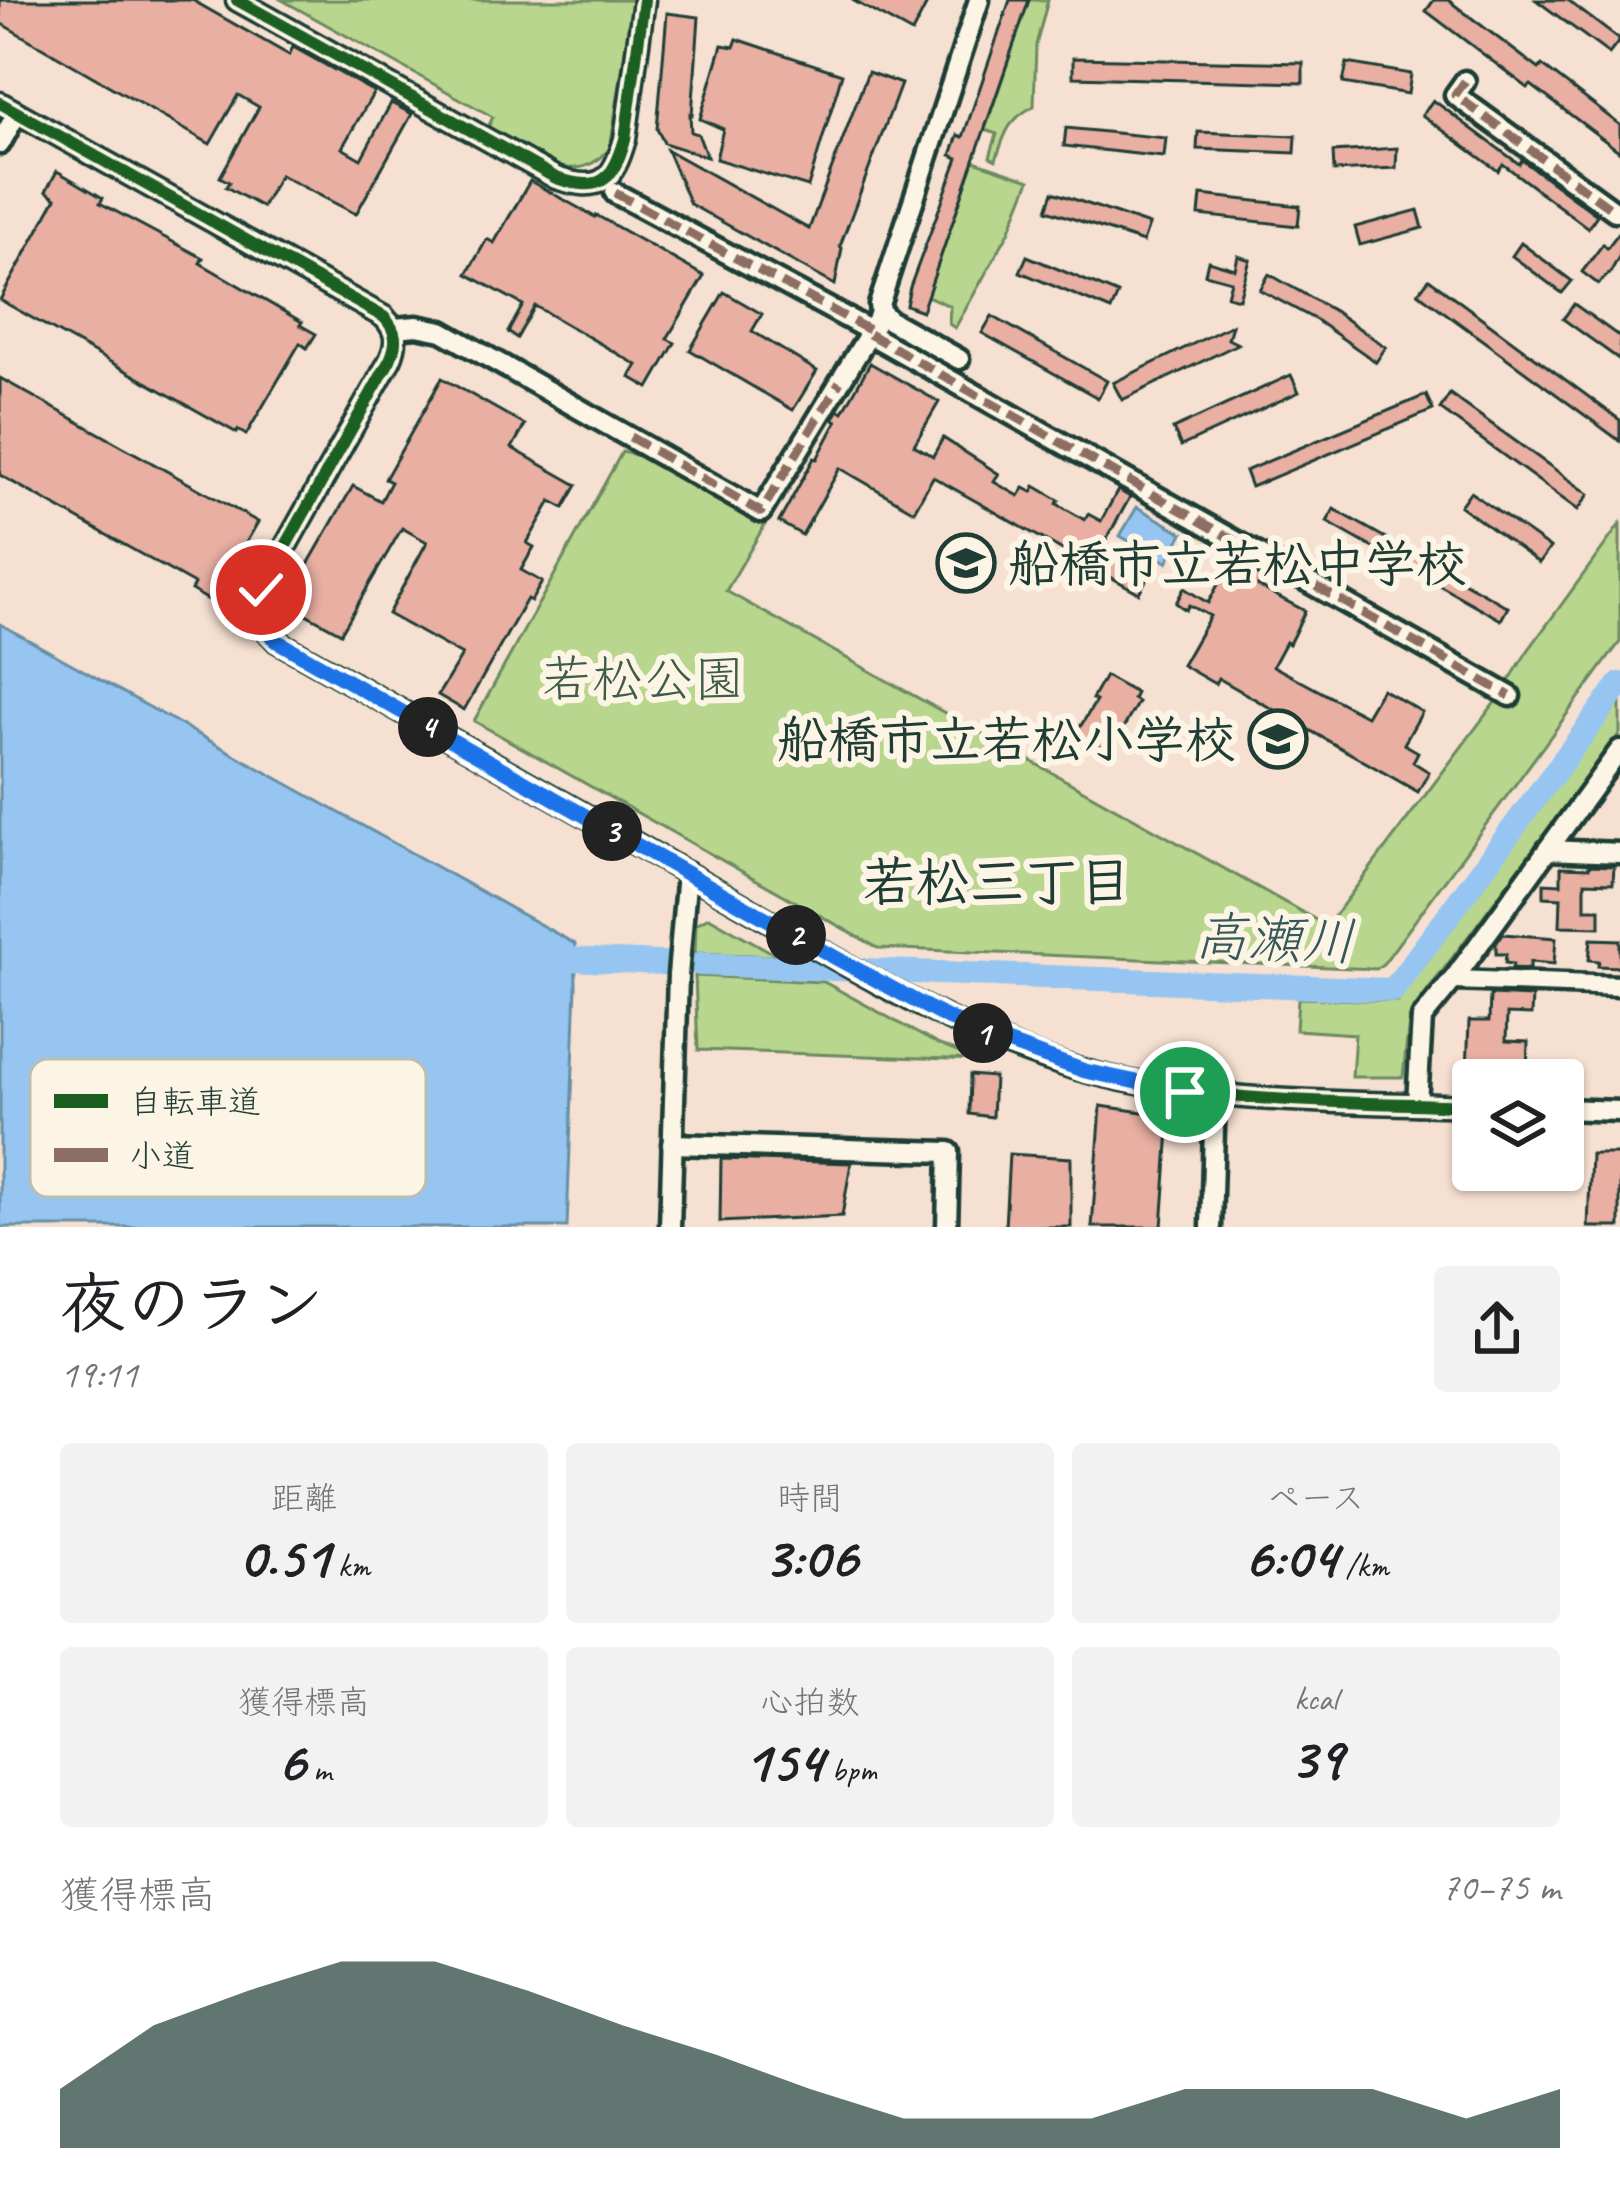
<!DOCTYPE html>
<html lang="ja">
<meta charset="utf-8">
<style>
:root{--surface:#fff;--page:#f2f2f2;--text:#202124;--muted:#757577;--accent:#1f3d34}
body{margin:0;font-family:Caveat,"Klee One",sans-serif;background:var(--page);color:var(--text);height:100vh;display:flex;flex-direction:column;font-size:45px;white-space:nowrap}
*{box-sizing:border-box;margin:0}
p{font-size:39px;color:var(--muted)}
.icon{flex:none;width:66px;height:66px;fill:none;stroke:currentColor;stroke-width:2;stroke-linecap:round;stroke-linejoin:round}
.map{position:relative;height:1227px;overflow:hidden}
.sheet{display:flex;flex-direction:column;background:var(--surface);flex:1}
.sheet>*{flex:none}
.buttons{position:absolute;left:1452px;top:1059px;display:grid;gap:24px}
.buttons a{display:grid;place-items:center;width:132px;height:132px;border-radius:12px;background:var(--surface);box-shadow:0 3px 9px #0004;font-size:60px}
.pin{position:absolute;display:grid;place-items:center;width:102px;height:102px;color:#fff;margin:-51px;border:6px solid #fff;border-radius:50%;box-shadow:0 3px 12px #0007}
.km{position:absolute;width:60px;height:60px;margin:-30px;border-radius:50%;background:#222;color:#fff;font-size:33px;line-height:60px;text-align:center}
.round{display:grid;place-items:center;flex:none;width:126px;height:126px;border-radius:12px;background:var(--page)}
.head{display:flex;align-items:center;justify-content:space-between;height:204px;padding:0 60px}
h1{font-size:66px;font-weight:800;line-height:90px}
.figures{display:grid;grid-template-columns:repeat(3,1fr);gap:18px;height:204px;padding:12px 60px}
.figures div{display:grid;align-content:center;border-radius:12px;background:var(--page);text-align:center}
.figures b{font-size:60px;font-weight:800}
.figures small{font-size:33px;font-weight:400}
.figures p{font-size:33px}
.chart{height:336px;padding:24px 60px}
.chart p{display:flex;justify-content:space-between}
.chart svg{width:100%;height:216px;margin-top:12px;fill:var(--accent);opacity:.7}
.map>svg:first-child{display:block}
.green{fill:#b9d68e;stroke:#6c8a61;stroke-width:3}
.water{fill:#96c5f1;stroke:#668fa5;stroke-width:3}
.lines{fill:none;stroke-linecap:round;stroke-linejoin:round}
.river{stroke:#96c5f1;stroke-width:24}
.building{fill:#e8afa2;stroke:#1f3d34;stroke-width:3}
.minor-casing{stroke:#1f3d34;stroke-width:27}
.minor{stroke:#fcf5e5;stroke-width:18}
.quiet{stroke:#8d6e63;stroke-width:9;stroke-dasharray:18 9;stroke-linecap:butt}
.cycleway-casing{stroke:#fcf5e5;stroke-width:20}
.cycleway{stroke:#1b5e20;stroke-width:12}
.route-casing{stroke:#fff;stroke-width:24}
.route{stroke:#1a73e8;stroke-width:15}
.labels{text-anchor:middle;stroke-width:12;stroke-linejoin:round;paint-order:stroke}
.poi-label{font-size:51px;font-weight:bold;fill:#1f3d34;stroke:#fcf5e5;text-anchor:start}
.park-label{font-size:51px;fill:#3e5c46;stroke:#fcf5e5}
.neighbourhood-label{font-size:54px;font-weight:bold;fill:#1f3d34;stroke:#fcf5e5}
.water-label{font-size:54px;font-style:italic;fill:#37585a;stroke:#fcf5e5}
.key{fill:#fcf5e5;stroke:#babeb0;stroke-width:3}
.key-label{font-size:33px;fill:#1f3d34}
</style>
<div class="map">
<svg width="1620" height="1227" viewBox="0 0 1620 1227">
<rect width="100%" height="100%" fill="#f6e0d1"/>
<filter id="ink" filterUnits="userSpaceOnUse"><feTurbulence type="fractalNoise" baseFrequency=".00833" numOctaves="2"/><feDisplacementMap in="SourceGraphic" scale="24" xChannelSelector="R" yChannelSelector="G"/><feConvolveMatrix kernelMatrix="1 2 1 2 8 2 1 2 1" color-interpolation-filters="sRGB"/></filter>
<g filter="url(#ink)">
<!-- green -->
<g class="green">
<path d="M282 0H633L610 148C573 194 526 150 487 129L493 117Z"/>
<path d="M1029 0H1048L1036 45 1034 106C1008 120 1005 132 996 160L990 157 997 134 985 130Z"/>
<polygon points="974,161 1030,180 1009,232 955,328 949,324 950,306 927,296"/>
<polygon points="622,452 654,459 767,521 726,591 1327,926 1499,697 1527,652 1620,524 1620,642 1384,963 1376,969 878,948 474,721"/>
<polygon points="1620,697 1620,733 1414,1009 1409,1020 1403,1077 1352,1077 1355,1034 1296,1030 1298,998 1397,1001"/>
<polygon points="709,917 778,956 695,953 696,924"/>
<polygon points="695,976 824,982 937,1044 977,1060 698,1050"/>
</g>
<!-- water -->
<g class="water">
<polygon points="1137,507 1183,533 1167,562 1120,536"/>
<polygon points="0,624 575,944 576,985 567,1227 0,1227"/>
</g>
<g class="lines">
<!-- river -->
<g class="river">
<polyline points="544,958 685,964"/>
<polyline points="700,964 1393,990 1620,684"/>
</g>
</g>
<!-- building -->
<g class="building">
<polygon points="0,0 192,0 289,55 293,47 374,92 342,148 361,159 391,103 412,114 356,214 280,175 262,207 226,187 229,182 220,177 259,107 238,95 210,144 0,23"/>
<polygon points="852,0 929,0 912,33"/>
<polygon points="1010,0 1029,0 922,311 906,305 910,287 958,158 951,155 958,135 963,137"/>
<polygon points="1434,0 1448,0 1539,69 1542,65 1620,125 1620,152 1531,85 1528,88 1426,11"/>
<polygon points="1536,0 1567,0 1620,40 1609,54"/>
<polygon points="667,13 699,17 692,115 690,114 691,132 698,134 707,157 664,143 657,129"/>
<polygon points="737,39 842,74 808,187 716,159 723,129 700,119 722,45 734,47"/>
<polygon points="1073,58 1303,63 1303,83 1073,77"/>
<polygon points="1347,63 1411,74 1408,94 1343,83"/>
<polygon points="868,72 901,84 840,246 842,248 835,285 690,204 667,150 809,229"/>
<polygon points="1433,100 1519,164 1522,160 1597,215 1588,228 1503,164 1498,171 1422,115"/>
<polygon points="1066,128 1166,138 1164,157 1064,146"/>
<polygon points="1198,132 1296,136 1295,153 1197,149"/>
<polygon points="1397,148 1396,168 1334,171 1333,152"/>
<polygon points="57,171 103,198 100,203 203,258 200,263 302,322 300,325 316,334 307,348 300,343 246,435 238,430 237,433 0,300 56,198 46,191"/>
<polygon points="530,181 595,217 596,215 704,276 667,339 675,343 649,388 630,377 637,365 535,306 517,338 508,332 523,305 467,274 487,239 494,243"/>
<polygon points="1053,192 1149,225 1143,242 1047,210"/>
<polygon points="1201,195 1300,206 1298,226 1199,215"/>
<polygon points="1418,210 1423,228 1360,245 1355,227"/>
<polygon points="1620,231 1620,255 1610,273 1598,284 1582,272 1603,244 1607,248"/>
<polygon points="1521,243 1572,281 1562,293 1512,256"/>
<polygon points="1027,256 1118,294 1111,310 1020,272"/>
<polygon points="1238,256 1250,260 1239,299 1227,296 1231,281 1205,274 1208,261 1235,269"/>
<polygon points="1269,274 1334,311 1386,347 1376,362 1316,320 1260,290"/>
<polygon points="1429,279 1620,420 1620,441 1418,293"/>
<polygon points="724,292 762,314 752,331 817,371 793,410 690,350"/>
<polygon points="1574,304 1620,337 1620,360 1563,319"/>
<polygon points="992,316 1107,381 1098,398 982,333"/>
<polygon points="1232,325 1228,339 1238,344 1122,400 1113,383"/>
<polygon points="870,363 939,402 914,445 933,456 943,438 999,474 994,482 1019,496 1024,488 1032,492 1035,486 1059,500 1057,504 1085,520 1088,514 1101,521 1118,490 1130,497 1104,544 1151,571 1139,593 933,477 914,511 840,468 802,535 779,522 814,458 817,459 837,421 833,419 839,410 843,412"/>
<polygon points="1291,375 1299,392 1181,446 1173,429"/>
<polygon points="0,378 258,522 212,602 191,590 194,584 0,475"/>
<polygon points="442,378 525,425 512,448 577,485 564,508 551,501 527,543 534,547 521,570 542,582 531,601 527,599 464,710 438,695 462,655 388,614 427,542 402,528 341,633 295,608 291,594 353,486 381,501 391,482 385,479"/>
<polygon points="1450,394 1589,494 1578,510 1440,409"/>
<polygon points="1426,395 1433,410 1251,487 1245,471"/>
<polygon points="1470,492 1550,548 1539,563 1460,506"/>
<polygon points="1334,509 1508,607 1501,620 1327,522"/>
<polygon points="1231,561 1263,578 1258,586 1305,611 1294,634 1289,644 1286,642 1273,666 1366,716 1382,689 1422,712 1404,744 1418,752 1413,762 1429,772 1418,792 1218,678 1215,684 1182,665 1210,616 1189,605 1186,610 1176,603 1184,588 1208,603"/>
<polygon points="1105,676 1136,693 1133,699 1138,702 1110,752 1086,739 1074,759 1064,753 1096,701 1092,699"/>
<polygon points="1589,865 1614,866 1613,883 1585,882 1585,909 1600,909 1600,927 1560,926 1561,898 1544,897 1544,883 1561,884 1561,867 1589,868"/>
<polygon points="1503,934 1556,938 1554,964 1530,962 1530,969 1512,968 1513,964 1505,963 1506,954 1496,954 1496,943"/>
<polygon points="1591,939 1620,940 1620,967 1598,966 1599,961 1589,960"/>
<polygon points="1490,995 1532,997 1531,1015 1507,1014 1506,1041 1528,1042 1527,1073 1467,1071 1469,1021 1489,1021"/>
<polygon points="970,1075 994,1077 992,1117 969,1114"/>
<polygon points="1101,1106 1170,1116 1162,1227 1092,1227"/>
<polygon points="1009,1154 1071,1158 1071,1227 1005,1227"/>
<polygon points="1591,1154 1620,1154 1620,1227 1588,1227"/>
<polygon points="721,1159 851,1163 842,1216 720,1222"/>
</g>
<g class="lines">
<!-- minor casing -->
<g class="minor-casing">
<g id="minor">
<path d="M237 0 556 178C601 193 613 181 625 139L644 0"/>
<polyline points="1465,81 1455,95 1615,211"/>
<path d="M0 103 384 317C397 331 398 342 390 360L261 590C254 615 259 623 277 641 422 723 567 804 711 887 831 955 951 1034 1085 1071 1212 1105 1343 1101 1473 1106"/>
<polyline points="0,144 17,113"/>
<polyline points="615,193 871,331"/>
<polyline points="395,328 417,326 442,331 761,512 877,321 880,311"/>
<polyline points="869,334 1510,696"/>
<polyline points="959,359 889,320 880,311 879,305 979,0"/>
<polyline points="1547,850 1620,853"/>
<polyline points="1453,980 1620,986"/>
<polyline points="1417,1104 1422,1018 1453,980 1620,750"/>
<polyline points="1563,1109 1620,1111"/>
<polyline points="672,1144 949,1152 947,1227"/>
<polyline points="670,1227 678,975 687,873"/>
<polyline points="1211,1227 1215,1096"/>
</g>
</g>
<!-- minor -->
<use href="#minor" class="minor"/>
<!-- quiet -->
<g class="quiet">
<polyline points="1465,81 1455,95 1615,211"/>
<polyline points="615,193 871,331"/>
<polyline points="869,334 1510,696"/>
<polyline points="630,437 761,512 840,382"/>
</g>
<!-- cycleway casing -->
<g class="cycleway-casing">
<g id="cycleway">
<path d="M237 0 556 178C601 193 613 181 625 139L644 0"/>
<path d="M0 103 384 317C397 331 398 342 390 360L261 590C254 615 259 623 277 641 422 723 567 804 711 887 831 955 951 1034 1085 1071 1212 1105 1343 1101 1473 1106"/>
</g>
</g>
<!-- cycleway -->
<use href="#cycleway" class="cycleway"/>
</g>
</g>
<g class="lines" filter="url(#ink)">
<!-- route casing -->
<g class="route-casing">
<path id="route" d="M261 590C254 615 258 623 277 641L836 958 943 1016 1007 1043 1085 1071 1185 1092"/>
</g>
<!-- route -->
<use href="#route" class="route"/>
</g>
<!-- icons -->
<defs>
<g id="school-ring" transform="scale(3)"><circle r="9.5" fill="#fcf5e5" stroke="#1f3d34" stroke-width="1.5"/><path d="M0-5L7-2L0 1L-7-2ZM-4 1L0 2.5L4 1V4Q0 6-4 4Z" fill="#1f3d34"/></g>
</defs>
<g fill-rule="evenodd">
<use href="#school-ring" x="966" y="563"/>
<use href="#school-ring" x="1278" y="739"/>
</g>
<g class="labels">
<!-- poi labels -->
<g class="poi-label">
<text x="1008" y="581">船橋市立若松中学校</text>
<text x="1236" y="757" text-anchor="end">船橋市立若松小学校</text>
</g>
<!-- park labels -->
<g class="park-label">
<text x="643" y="696">若松公園</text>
</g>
<!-- neighbourhood labels -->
<g class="neighbourhood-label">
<text x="997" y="900">若松三丁目</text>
</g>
<!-- water labels -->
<g class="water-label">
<text transform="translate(1275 938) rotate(2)" y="19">高瀬川</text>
</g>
</g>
<!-- legend -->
<rect x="30" y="1059" width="396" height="138" rx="18" class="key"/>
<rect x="54" y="1094" width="54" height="14" fill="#1b5e20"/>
<rect x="54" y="1148" width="54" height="14" fill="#8d6e63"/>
<g class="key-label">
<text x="129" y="1113">自転車道</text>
<text x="129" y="1167">小道</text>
</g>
</svg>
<div class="buttons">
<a><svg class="icon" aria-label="layers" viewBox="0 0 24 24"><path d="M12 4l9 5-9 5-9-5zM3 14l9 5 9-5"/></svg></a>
</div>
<div class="pin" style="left:1185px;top:1092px;background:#1e9e55"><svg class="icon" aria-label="arrive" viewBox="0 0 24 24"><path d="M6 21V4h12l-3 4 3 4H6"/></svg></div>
<div class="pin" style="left:261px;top:590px;background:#d93025"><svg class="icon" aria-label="check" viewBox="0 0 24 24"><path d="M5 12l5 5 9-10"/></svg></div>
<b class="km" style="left:983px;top:1033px">1</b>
<b class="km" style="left:796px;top:935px">2</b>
<b class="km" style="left:612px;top:831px">3</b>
<b class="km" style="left:428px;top:727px">4</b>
</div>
<section class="sheet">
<div class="head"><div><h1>夜のラン</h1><p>19:11</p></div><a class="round"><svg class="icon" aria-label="share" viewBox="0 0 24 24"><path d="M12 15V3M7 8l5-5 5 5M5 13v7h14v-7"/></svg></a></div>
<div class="figures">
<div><p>距離</p><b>0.51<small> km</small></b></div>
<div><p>時間</p><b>3:06</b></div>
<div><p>ペース</p><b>6:04<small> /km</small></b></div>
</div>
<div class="figures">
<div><p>獲得標高</p><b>6<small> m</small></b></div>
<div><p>心拍数</p><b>154<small> bpm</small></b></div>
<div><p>kcal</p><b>39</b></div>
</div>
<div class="chart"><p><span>獲得標高</span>70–75 m</p>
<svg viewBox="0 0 160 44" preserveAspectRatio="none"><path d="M0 44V32L10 19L20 12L30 6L40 6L50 12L60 19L70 25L80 32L90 38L100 38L110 38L120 32L130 32L140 32L150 38L160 32V44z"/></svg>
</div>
</section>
